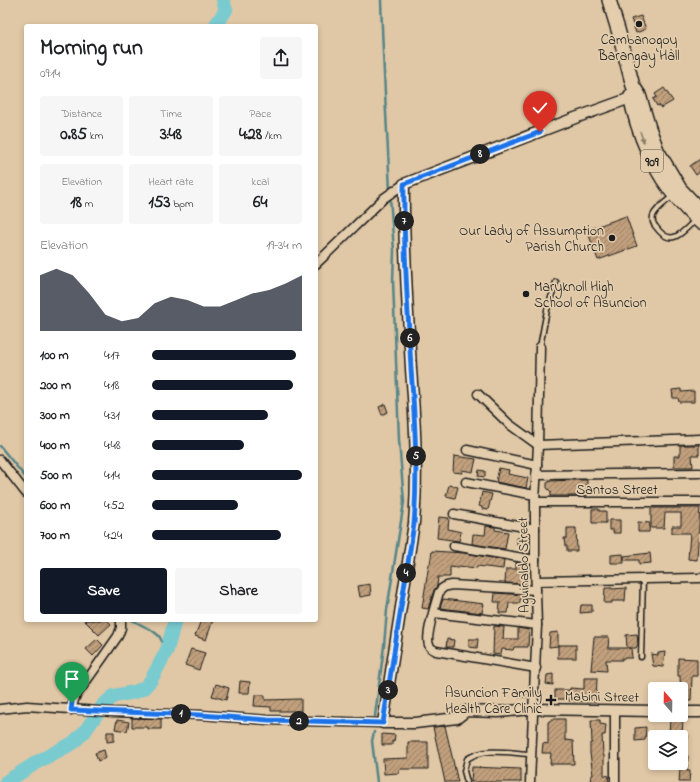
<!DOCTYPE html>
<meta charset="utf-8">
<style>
:root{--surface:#fff;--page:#f6f6f6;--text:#202124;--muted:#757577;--accent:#111827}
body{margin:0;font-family:"Indie Flower",sans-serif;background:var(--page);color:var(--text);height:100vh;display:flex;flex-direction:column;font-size:15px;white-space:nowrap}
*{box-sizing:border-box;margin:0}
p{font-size:13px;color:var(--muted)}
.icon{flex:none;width:22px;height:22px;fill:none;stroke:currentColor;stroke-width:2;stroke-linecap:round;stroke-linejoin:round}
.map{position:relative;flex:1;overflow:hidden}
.side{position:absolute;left:24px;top:24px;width:294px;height:598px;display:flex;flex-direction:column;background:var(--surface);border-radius:4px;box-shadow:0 2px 6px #0003}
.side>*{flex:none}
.needle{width:26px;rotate:340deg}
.controls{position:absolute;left:648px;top:682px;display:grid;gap:8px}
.controls a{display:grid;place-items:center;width:40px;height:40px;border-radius:4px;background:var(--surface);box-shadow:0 2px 6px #0003;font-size:20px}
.pin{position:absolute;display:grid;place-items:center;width:34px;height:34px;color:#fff;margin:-41px -17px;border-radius:50% 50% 50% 0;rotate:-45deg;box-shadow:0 0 4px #0007}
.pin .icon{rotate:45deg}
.km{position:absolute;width:20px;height:20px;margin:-10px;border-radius:50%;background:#222;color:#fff;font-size:11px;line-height:20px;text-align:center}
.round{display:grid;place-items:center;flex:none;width:42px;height:42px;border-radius:4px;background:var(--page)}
.headline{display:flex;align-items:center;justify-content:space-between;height:68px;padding:0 16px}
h1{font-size:22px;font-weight:700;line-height:30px}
.metrics{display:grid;grid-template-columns:repeat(3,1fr);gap:6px;height:68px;padding:4px 16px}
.metrics div{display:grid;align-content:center;border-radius:4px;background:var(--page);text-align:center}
.metrics b{font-size:17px;font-weight:700}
.metrics small{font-size:11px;font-weight:400}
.metrics p{font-size:11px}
.chart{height:112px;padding:8px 16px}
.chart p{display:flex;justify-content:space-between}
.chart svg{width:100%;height:72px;margin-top:4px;fill:var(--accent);opacity:.7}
.primary-button{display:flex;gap:8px;margin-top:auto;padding:8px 16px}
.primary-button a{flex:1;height:46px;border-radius:4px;background:var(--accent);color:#fff;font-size:16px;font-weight:700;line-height:46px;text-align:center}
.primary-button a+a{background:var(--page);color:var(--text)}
ul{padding:0 16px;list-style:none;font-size:13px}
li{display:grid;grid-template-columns:64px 48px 1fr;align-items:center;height:30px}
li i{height:10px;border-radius:5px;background:var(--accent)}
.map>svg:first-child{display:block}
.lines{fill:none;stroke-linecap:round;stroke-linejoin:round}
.stream{stroke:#548588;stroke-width:2.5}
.river{stroke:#7acbd0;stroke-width:14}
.building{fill:url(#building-hatch);stroke:#1c1c1c}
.service-casing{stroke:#1c1c1c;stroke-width:7}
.minor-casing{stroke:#1c1c1c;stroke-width:11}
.tertiary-casing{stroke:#1c1c1c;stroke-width:13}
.trunk-casing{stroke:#1c1c1c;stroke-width:16}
.service{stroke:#e3cdac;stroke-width:4}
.minor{stroke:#e3cdac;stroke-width:8}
.tertiary{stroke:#e3cdac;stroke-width:10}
.trunk{stroke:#e3cdac;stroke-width:13}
.oneway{fill:#897d6b}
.route-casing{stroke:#fff;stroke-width:8}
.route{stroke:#1a73e8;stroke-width:5}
.poi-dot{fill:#1c1c1c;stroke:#e3cdac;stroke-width:1.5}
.labels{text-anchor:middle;stroke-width:3.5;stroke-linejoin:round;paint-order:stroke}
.shield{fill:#e3cdac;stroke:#585147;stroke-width:1}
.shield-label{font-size:13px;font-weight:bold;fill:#1c1c1c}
.poi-label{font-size:14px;fill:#1c1c1c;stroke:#e3cdac;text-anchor:end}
.street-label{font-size:14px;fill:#1c1c1c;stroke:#e3cdac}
</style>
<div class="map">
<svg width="700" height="782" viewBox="0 0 700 782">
<defs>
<pattern id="building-hatch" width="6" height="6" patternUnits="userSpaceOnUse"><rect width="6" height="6" fill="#c09f7b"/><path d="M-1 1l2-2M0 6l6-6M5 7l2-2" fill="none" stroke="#9b8164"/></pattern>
</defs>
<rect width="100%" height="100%" fill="#e0c7a5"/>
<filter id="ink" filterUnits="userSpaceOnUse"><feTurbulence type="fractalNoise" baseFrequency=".025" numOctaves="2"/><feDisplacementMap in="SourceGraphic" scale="8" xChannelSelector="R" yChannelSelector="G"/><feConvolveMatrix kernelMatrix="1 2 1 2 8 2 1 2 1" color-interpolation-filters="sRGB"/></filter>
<g filter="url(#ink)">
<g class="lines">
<!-- stream -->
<g class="stream">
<path d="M381 0C383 64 387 128 390 191"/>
<polyline points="0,446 26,478"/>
<polyline points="132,620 153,631 159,636 167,650"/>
<polyline points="375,716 384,646 387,610 404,502 399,440 393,281 394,251 390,196"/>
<polyline points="374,732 372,741 377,782"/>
</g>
<!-- river -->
<g class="river">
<polyline points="215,26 226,10 223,0"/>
<polyline points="6,782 39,761 73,743 85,731 104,704 114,696 135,692 144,688 151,680 167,650 175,620"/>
</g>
</g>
<!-- building -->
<g class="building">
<polygon points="641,16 646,29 636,33 631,19"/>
<polygon points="664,88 673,101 661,108 659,105 657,106 653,99 657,97 655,94"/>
<polygon points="700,159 700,172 696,175 690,166"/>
<polygon points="626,216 637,246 598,260 587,230"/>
<polygon points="681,389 681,392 694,391 694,402 679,402 678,398 673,398 672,390"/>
<polygon points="385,404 388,412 382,415 379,407"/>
<polygon points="680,445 699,445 699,455 692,455 693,467 674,467 674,456 680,456"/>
<polygon points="454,456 476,459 473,472 462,470 462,473 453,472"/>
<polygon points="499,468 509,470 508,474 528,478 526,488 496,482"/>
<polygon points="479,470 485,471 485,477 478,476"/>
<polygon points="574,480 587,480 587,496 551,496 551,492 547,488 547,483 550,481"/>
<polygon points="449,485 458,487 455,498 446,496"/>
<polygon points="482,492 492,494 488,510 482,509 482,507 479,506"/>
<polygon points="651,508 700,508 697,560 688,559 690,533 672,533 672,526 681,526 681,513 665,513 664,528 651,528"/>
<polygon points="592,509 599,509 599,511 606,511 606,523 592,523"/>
<polygon points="439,517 449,518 448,529 461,532 459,541 437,538"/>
<polygon points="609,520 620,520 620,533 613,533 613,530 609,530"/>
<polygon points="638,522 650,523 649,532 638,532"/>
<polygon points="486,526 495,527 495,530 508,532 505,549 472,544 473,534 485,535"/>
<polygon points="567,528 576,528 577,551 567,551 567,546 565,546 564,538 567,538"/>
<polygon points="517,538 526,538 525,546 517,545"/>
<polygon points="432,551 464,553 504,560 503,569 477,566 477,568 458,566 458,568 450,567 450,577 438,577 437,586 434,590 428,609 422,608 429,564 430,564"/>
<polygon points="650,553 651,563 639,564 639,560 624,560 624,556"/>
<polygon points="623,554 624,563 611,563 611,555"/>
<polygon points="516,562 527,564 526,584 505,583 506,569 516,569"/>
<polygon points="370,584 371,595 360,597 358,586"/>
<polygon points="605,588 612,588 612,589 626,588 625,601 612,601 612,603 604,603"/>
<polygon points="495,593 526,595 525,599 520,599 520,603 509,603 508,613 499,613 500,602 494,602"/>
<polygon points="443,599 484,604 482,613 440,608"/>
<polygon points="581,605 592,605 592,612 580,613"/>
<polygon points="84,620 107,620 111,624 99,635"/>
<polygon points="201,620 213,620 206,640 195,636"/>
<polygon points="494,626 504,627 503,639 518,639 518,628 529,630 528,647 514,647 513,650 502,649 501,655 493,654"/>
<polygon points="558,632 558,646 549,647 550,633"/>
<polygon points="637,634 638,644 636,648 628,648 631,648 632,658 622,658 622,660 606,660 607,671 591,670 594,637 609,637 608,648 627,648 626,635"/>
<polygon points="97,639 103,645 93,656 86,649"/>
<polygon points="447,639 454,640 453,647 446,647"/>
<polygon points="469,639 478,639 477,648 469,647"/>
<rect x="558" y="645" width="18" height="13"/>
<polygon points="191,649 205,653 199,670 185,665"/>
<polygon points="665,652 663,667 653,666 651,654 658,655 658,653"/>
<polygon points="678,658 697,659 697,676 692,676 691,701 681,700 680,676 678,676"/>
<polygon points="553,674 553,685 546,684 547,675"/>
<polygon points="584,678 597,678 596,702 569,701 569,699 555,699 555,690 570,690 570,688 584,689"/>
<polygon points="240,681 250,682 249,693 239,693"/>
<polygon points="216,684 229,688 226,700 212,696"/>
<polygon points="519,691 528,691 527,697 518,697"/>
<polygon points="255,695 265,695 265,700 301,699 301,711 271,711 271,707 254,706"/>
<polygon points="132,718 161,719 161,729 148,729 148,727 132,727"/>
<polygon points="552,719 565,719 565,740 573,741 574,764 550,764 551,753 542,753 543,743 548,744 548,722"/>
<polygon points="117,720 129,722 127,731 115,729"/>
<polygon points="591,720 600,720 600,724 606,725 605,735 602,735 603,755 604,755 604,775 609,776 608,782 590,782 591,775 593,775 590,753 590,743 592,743"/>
<polygon points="670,720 683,720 682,735 687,735 687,745 681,744 681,737 670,737 671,733 669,733"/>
<polygon points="445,726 458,782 445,782 433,727"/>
<polygon points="646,727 645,740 635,741 635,728"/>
<polygon points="107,732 114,732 114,741 107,742"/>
<polygon points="382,734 395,735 394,742 392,741 392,745 382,745"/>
<polygon points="408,742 428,742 428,769 399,769 399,773 384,774 383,759 408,758"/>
<polygon points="104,750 106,758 98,761 95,753"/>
<polygon points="681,755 688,756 687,771 690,771 689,782 679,782"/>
<polygon points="472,767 521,769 521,782 471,782"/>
</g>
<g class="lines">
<!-- service casing -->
<g class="service-casing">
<g id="service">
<path d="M673 196C667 201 656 208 653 216 652 220 653 224 656 227 671 248 682 233 695 220"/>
<polyline points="540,347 547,310 556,282"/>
<polyline points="641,657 643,579"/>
<path d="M467 782 464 771 467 759C485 747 510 753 531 754"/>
</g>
</g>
<!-- minor casing -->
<g class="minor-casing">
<g id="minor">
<polyline points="316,264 384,198 404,184"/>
<polyline points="478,394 509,424 538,445 700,439"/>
<polyline points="467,450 537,465"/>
<polyline points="0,460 26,493"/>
<polyline points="536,475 700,473"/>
<polyline points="466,482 535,495"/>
<polyline points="535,502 700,502"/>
<polyline points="454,514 535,529"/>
<polyline points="454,546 535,560"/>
<polyline points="536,581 700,578"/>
<path d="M536 590 452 585C446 586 442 587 439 592 436 603 425 636 429 645 430 648 432 649 436 651L536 668"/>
<polyline points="434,613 537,625"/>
<polyline points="0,709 27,706 113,712 201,715 268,720 383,723"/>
<polyline points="71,710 75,697 118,636 121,628 121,620"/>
<polyline points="530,782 537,625 535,560 535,502 538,445 540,347"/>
<polyline points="615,782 615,710"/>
</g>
</g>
<!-- tertiary casing -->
<g class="tertiary-casing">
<g id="tertiary">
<path d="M636 96 575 118 404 184C403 246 408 307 411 369 415 421 418 472 414 523L383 723H415L457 718 466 711 498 712 533 709 655 711"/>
<polyline points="681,712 700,712"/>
</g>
</g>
<!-- trunk casing -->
<g class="trunk-casing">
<g id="trunk">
<polyline points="609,0 619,33 633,86 639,95 649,128 657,150 680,189 700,210"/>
<path d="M631 96C631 105 635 115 637 123 649 162 669 195 700 222"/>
</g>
</g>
<!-- service -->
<use href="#service" class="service"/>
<!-- minor -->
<use href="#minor" class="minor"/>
<!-- tertiary -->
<use href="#tertiary" class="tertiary"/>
<!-- trunk -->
<use href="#trunk" class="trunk"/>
</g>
<!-- one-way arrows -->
<defs><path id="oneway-solid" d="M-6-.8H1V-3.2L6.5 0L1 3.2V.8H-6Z"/></defs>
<use class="oneway" href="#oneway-solid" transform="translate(642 137) rotate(71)"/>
</g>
<g class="lines" filter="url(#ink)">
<!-- route casing -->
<g class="route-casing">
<path id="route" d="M72 703 71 710 201 715 268 720 383 723 414 524C418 472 415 421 411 369 408 307 403 246 404 184L540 132"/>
</g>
<!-- route -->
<use href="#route" class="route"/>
</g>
<!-- markers -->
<g class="poi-dot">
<circle cx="639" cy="24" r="4"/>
<circle cx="612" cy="238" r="4"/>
<circle cx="526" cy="294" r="4"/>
<path d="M549 694h4v4h4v4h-4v4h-4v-4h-4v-4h4z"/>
</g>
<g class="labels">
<!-- shield labels -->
<rect class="shield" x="641" y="150" width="22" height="22" rx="3"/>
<g class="shield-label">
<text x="652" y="166">909</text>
</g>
<!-- poi labels -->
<g class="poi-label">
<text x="639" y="44" text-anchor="middle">Cambanogoy<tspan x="639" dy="16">Barangay Hall</tspan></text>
<text x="604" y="235">Our Lady of Assumption<tspan x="604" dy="16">Parish Church</tspan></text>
<text x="534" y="291" text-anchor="start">Maryknoll High<tspan x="534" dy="16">School of Asuncion</tspan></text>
<text x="542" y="697">Asuncion Family<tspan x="542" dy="16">Health Care Clinic</tspan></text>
</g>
<!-- street labels -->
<g class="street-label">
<text x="617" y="494">Santos Street</text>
<text transform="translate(523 565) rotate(-91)" y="5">Aguinaldo Street</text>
<text transform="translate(602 696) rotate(1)" y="5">Mabini Street</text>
</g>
</g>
</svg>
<div class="controls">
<a><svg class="needle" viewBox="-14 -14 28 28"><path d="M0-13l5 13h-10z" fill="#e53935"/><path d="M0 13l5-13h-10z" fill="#757577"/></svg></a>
<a><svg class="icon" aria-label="layers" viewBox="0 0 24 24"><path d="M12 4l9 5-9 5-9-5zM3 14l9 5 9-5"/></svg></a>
</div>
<div class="pin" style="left:72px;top:703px;background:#1e9e55"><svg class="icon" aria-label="arrive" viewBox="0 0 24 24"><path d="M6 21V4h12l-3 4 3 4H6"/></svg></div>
<div class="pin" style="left:540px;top:132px;background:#d93025"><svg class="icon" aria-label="check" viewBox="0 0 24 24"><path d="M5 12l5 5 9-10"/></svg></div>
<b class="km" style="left:181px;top:714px">1</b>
<b class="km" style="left:299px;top:721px">2</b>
<b class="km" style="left:388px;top:690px">3</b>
<b class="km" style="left:406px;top:573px">4</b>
<b class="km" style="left:416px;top:456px">5</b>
<b class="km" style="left:410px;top:338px">6</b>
<b class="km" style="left:404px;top:221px">7</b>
<b class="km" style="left:480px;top:154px">8</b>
<section class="side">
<div class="headline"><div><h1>Morning run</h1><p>09:14</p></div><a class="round"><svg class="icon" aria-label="share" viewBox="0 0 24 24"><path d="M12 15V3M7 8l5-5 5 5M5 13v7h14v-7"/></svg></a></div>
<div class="metrics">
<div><p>Distance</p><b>0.85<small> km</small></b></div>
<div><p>Time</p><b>3:48</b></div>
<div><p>Pace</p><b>4:28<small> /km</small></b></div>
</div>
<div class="metrics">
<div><p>Elevation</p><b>18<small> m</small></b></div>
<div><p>Heart rate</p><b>153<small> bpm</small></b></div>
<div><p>kcal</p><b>64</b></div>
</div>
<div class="chart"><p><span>Elevation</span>19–34 m</p>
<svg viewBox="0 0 160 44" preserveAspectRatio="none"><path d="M0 44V10L10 6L20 10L30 21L40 34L50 38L60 36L70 27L80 23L90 25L100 29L110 29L120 25L130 21L140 19L150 15L160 10V44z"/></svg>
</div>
<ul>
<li><b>100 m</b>4:17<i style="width:96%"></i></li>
<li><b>200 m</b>4:18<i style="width:94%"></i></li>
<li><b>300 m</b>4:31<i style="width:77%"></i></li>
<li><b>400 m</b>4:48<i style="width:61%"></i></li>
<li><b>500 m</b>4:14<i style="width:100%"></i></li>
<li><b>600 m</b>4:52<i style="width:57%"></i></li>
<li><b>700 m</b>4:24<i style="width:86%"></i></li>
</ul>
<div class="primary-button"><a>Save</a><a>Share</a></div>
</section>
</div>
